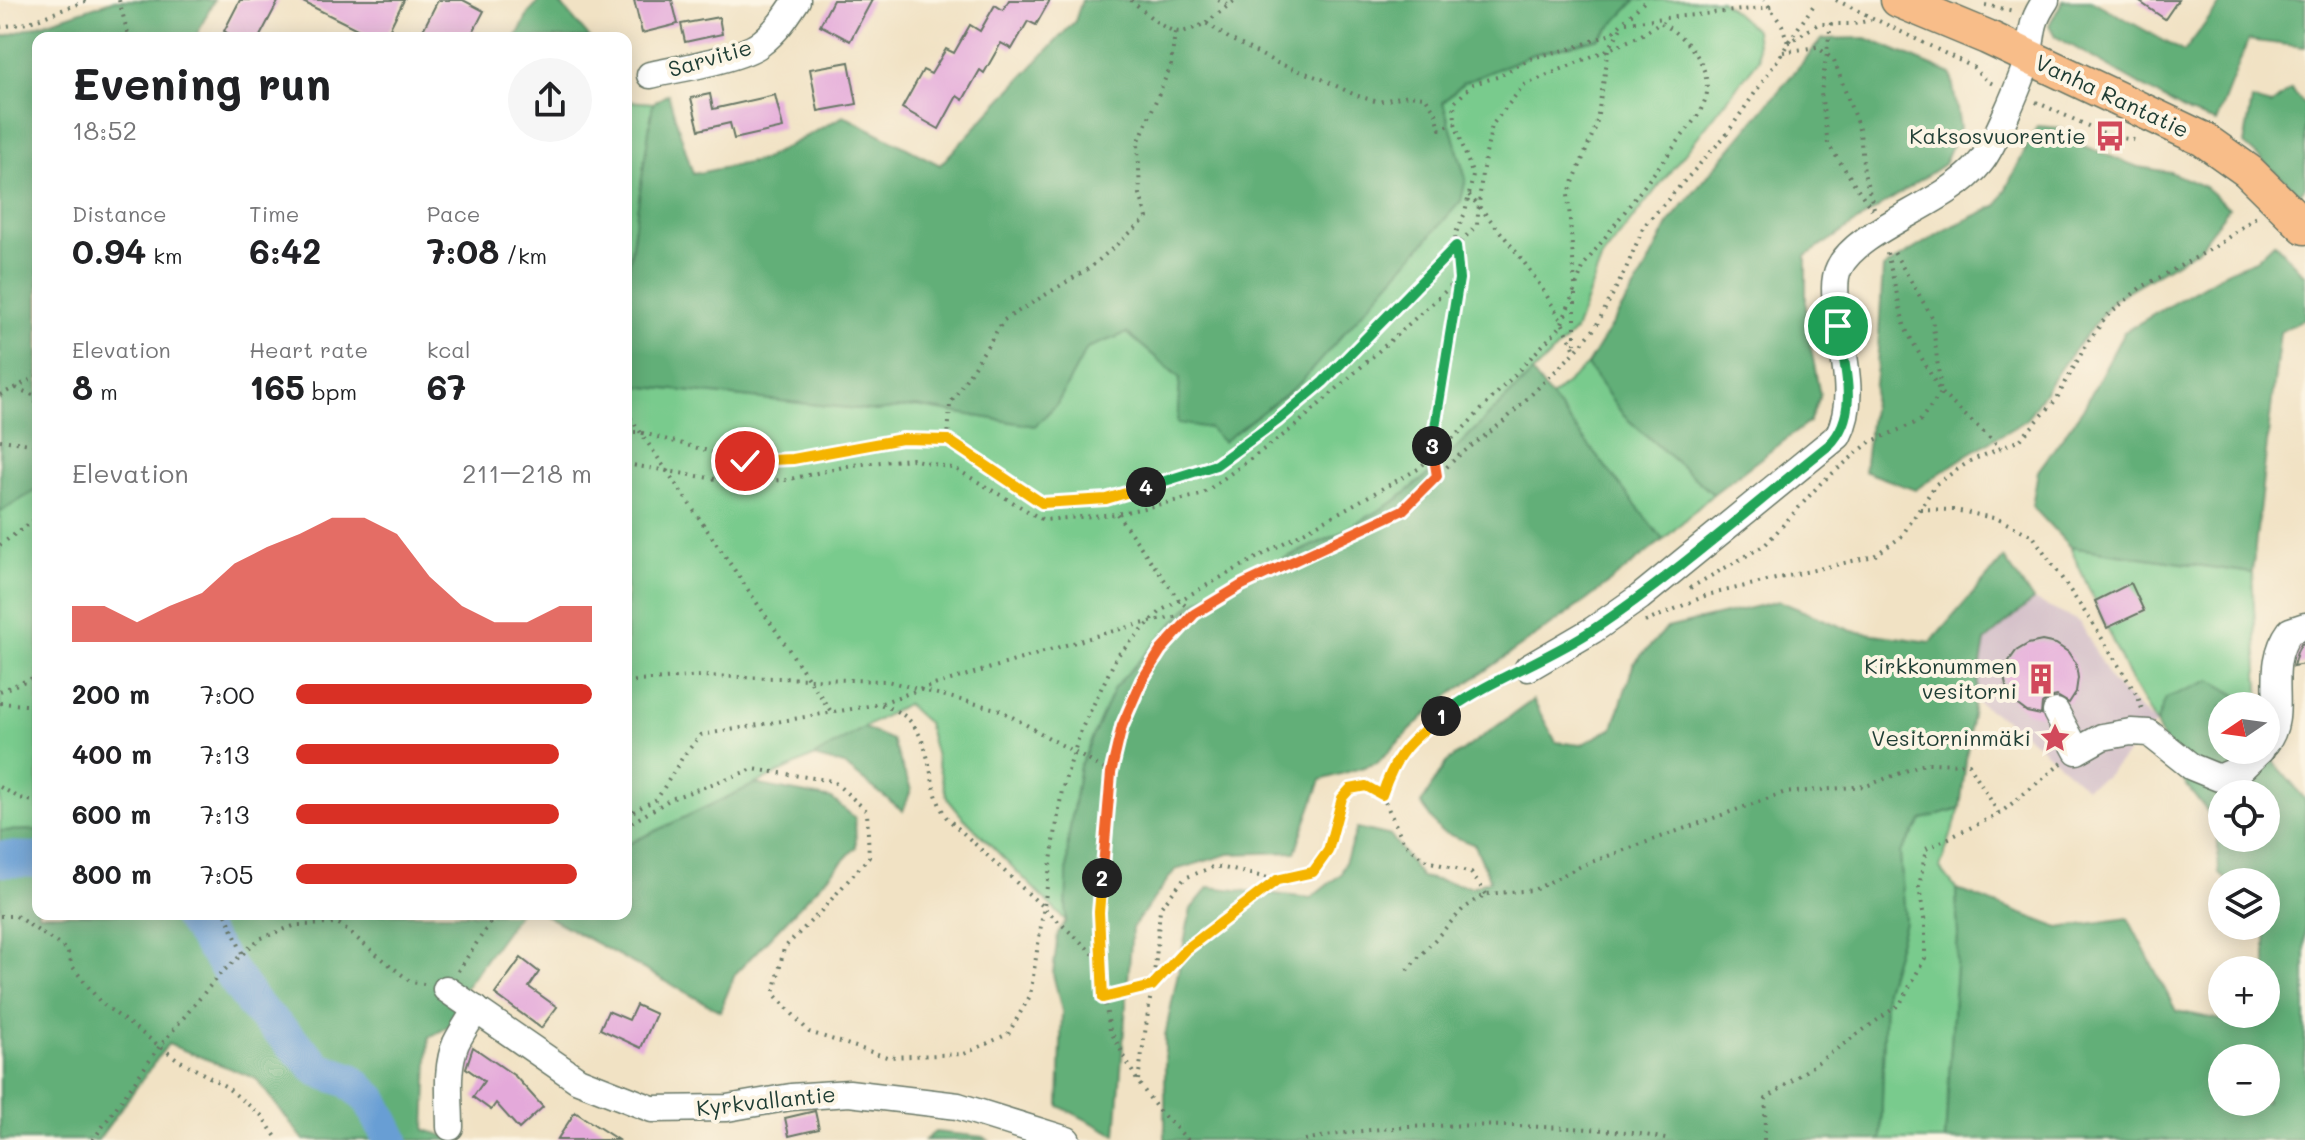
<!DOCTYPE html>
<meta charset="utf-8">
<style>
:root{--surface:#fff;--page:#f6f6f6;--text:#202124;--muted:#757577;--accent:#d93025}
body{margin:0;font-family:Mali,sans-serif;background:var(--page);color:var(--text);height:100vh;display:flex;flex-direction:column;font-size:30px;white-space:nowrap}
*{box-sizing:border-box;margin:0}
p{font-size:26px;color:var(--muted)}
.icon{flex:none;width:44px;height:44px;fill:none;stroke:currentColor;stroke-width:2;stroke-linecap:round;stroke-linejoin:round}
.map{position:relative;flex:1;overflow:hidden}
.sheet{position:absolute;left:32px;top:32px;width:600px;height:888px;display:flex;flex-direction:column;background:var(--surface);border-radius:16px;box-shadow:0 4px 20px #0003}
.sheet>*{flex:none}
.needle{width:52px;rotate:257deg}
.buttons{position:absolute;left:2208px;top:692px;display:grid;gap:16px}
.buttons a{display:grid;place-items:center;width:72px;height:72px;border-radius:50%;background:var(--surface);box-shadow:0 4px 20px #0003;font-size:40px}
.pin{position:absolute;display:grid;place-items:center;width:68px;height:68px;color:#fff;margin:-34px;border:4px solid #fff;border-radius:50%;box-shadow:0 2px 8px #0007}
.km{position:absolute;width:40px;height:40px;margin:-20px;border-radius:50%;background:#222;color:#fff;font-size:22px;line-height:40px;text-align:center}
.round{display:grid;place-items:center;flex:none;width:84px;height:84px;border-radius:42px;background:var(--page)}
.summary{display:flex;align-items:center;justify-content:space-between;height:136px;padding:0 40px}
h1{font-size:44px;font-weight:800;line-height:60px}
.metrics{display:grid;grid-template-columns:repeat(3,1fr);gap:12px;height:136px;padding:8px 40px}
.metrics div{display:grid;align-content:center}
.metrics b{font-size:34px;font-weight:800}
.metrics small{font-size:22px;font-weight:400}
.metrics p{font-size:22px}
.chart{height:224px;padding:16px 40px}
.chart p{display:flex;justify-content:space-between}
.chart svg{width:100%;height:144px;margin-top:8px;fill:var(--accent);opacity:.7}
ul{padding:0 40px;list-style:none;font-size:26px}
li{display:grid;grid-template-columns:128px 96px 1fr;align-items:center;height:60px}
li i{height:20px;border-radius:10px;background:var(--accent)}
.map>svg:first-child{display:block}
.industrial{fill:#d2bdc8}
.green{fill:#79cb8d;stroke:#4c8460;stroke-width:2}
.forest{fill:#62af78;stroke:#407656;stroke-width:2;fill-rule:evenodd}
.lines{fill:none;stroke-linecap:round;stroke-linejoin:round}
.river{stroke:#679ed4;stroke-width:36}
.building{fill:#e4a9da}
.minor-casing{stroke:#687766;stroke-width:29}
.major-casing{stroke:#687766;stroke-width:37}
.path{stroke:#687766;stroke-width:4;stroke-dasharray:2 6;stroke-linecap:butt}
.minor{stroke:#fff;stroke-width:26}
.major{stroke:#f8bd89;stroke-width:34}
.split-1-casing{stroke:#fff;stroke-width:16}
.split-2-casing{stroke:#fff;stroke-width:16}
.split-3-casing{stroke:#fff;stroke-width:16}
.split-4-casing{stroke:#fff;stroke-width:16}
.split-5-casing{stroke:#fff;stroke-width:16}
.split-1{stroke:#22a559;stroke-width:10}
.split-2{stroke:#f5b400;stroke-width:10}
.split-3{stroke:#f0652b;stroke-width:10}
.split-4{stroke:#22a559;stroke-width:10}
.split-5{stroke:#f5b400;stroke-width:10}
.labels{text-anchor:middle;stroke-width:8;stroke-linejoin:round;paint-order:stroke}
.street-label{font-size:22px;fill:#1f3d34;stroke:#fcf5e5}
.poi-label{font-size:22px;fill:#1f3d34;stroke:#fcf5e5;text-anchor:end}
</style>
<div class="map">
<svg width="2305" height="1140" viewBox="0 0 2305 1140">
<rect width="100%" height="100%" fill="#fcf5e5"/>
<filter id="ink" filterUnits="userSpaceOnUse"><feTurbulence type="fractalNoise" baseFrequency=".0125" numOctaves="2"/><feDisplacementMap in="SourceGraphic" scale="16" xChannelSelector="R" yChannelSelector="G"/><feConvolveMatrix kernelMatrix="1 2 1 2 8 2 1 2 1" color-interpolation-filters="sRGB"/></filter>
<filter id="wash" filterUnits="userSpaceOnUse"><feTurbulence type="fractalNoise" baseFrequency=".006" numOctaves="4" result="noise"/><feDisplacementMap in="SourceGraphic" scale="32" xChannelSelector="R" yChannelSelector="G"/><feGaussianBlur stdDeviation="1.8" result="paint"/><feColorMatrix in="noise" values="0 0 0 0 0 0 0 0 0 0 0 0 0 0 0 0 0 1.4 0 .05"/><feComposite in="paint" operator="in"/></filter>
<g filter="url(#wash)">
<rect width="100%" height="100%" fill="#f1e2c4"/>
<!-- industrial -->
<polygon class="industrial" points="2033,600 2080,622 2111,681 2156,724 2105,777 2086,787 2018,728 1975,701 1985,641"/>
<!-- green -->
<g class="green">
<polygon points="1636,0 1721,0 1755,30 1759,59 1602,258 1575,331 1436,468 1397,500 1336,535 1235,581 1189,606 1080,766 1068,841 1066,921 960,814 947,798 927,723 906,704 813,757 626,845 626,385 877,411 916,406 1035,426 1057,404 1087,348 1127,333 1180,378 1466,179 1443,103 1463,83 1533,54 1600,38"/>
<polygon points="626,101 653,103 626,286"/>
<polygon points="1587,365 1624,416 1713,494 1663,540 1551,397"/>
<polygon points="38,489 38,830 0,831 0,512"/>
<polygon points="2070,547 2252,573 2260,706 2255,706 2211,680 2156,724 2128,675"/>
<polygon points="1960,808 1940,868 1956,889 1958,935 1945,1140 1881,1140 1885,990 1905,922 1900,853 1923,819"/>
</g>
<!-- forest -->
<g class="forest">
<polygon points="115,0 214,0 197,34 203,38 38,38 38,489 0,512 0,36 6,36"/>
<polygon points="540,0 557,0 590,38 516,38 530,11"/>
<polygon points="1082,0 1636,0 1600,38 1533,54 1463,83 1443,102 1466,179 1461,201 1300,383 1223,442 1209,428 1177,423 1180,378 1127,333 1087,348 1057,404 1035,426 916,406 877,411 626,385 626,286 653,103 668,94 693,174 762,160 844,116 940,165 1075,21"/>
<polygon points="2063,0 2091,0 2184,52 2223,0 2305,0 2305,47 2248,40 2216,122 2189,113 2055,36 2049,25"/>
<polygon points="1866,38 1951,74 1960,127 1944,164 1806,256 1806,321 1820,396 1809,422 1713,494 1624,416 1587,365 1643,274 1670,221 1822,39"/>
<polygon points="2291,89 2305,105 2305,186 2300,194 2244,144 2252,100 2271,105"/>
<polygon points="2037,126 2061,128 2078,144 2138,167 2170,172 2205,187 2229,208 2197,250 2114,299 2061,367 2026,420 1967,455 1915,490 1864,471 1877,367 1883,268 1945,230 1998,205"/>
<polygon points="2274,243 2305,276 2305,318 2280,332 2252,573 2070,547 2032,506 2038,471 2083,409 2124,332 2230,270 2256,260"/>
<polygon points="1532,373 1663,540 1587,600 1437,704 1377,763 1321,780 1295,852 1229,854 1175,870 1132,928 1116,1135 1059,1106 1062,1011 1053,974 1058,933 1066,921 1068,841 1080,766 1114,688 1189,606 1235,581 1336,535 1397,500 1436,468"/>
<polygon points="2004,558 2033,600 1985,641 1971,720 1960,808 1923,819 1900,853 1905,922 1885,990 1881,1140 1165,1140 1165,1036 1191,909 1209,887 1311,898 1341,874 1357,828 1391,836 1421,877 1472,887 1490,880 1475,845 1440,831 1421,804 1446,763 1533,700 1556,742 1581,745 1613,728 1634,663 1667,628 1779,601 1852,631 1931,642"/>
<path d="M2211 680 2255 706H2222V750H2266V731L2274 763 2305 799V1140H1945L1958 935 1956 889 2059 928 2128 918 2176 1011 2227 1021 2235 1014H2266V882H2229L2219 873 2217 824 2178 774 2156 724 2166 698ZM2222 794H2266V838H2222ZM2222 1058H2266V1102H2222Z"/>
<polygon points="864,728 892,740 911,790 903,811 844,765 813,757"/>
<polygon points="755,784 832,799 855,818 856,847 735,974 720,1011 543,914 626,914 626,845"/>
<polygon points="38,830 38,914 518,914 463,991 459,1021 429,1037 425,1130 459,1140 304,1140 255,1078 168,1044 98,1140 0,1140 0,831"/>
<polygon points="935,1132 984,1137 988,1140 925,1140"/>
</g>
<g class="lines">
<!-- river -->
<g class="river">
<polyline points="0,859 38,860"/>
<polyline points="189,914 255,1006 320,1070 349,1080 371,1100 391,1140"/>
</g>
</g>
<g id="blocks">
<!-- building -->
<g class="building">
<polygon points="240,0 279,0 259,38 236,38 224,31"/>
<polygon points="299,0 404,0 385,38 375,38"/>
<polygon points="438,0 463,0 484,11 470,38 419,38"/>
<polygon points="634,0 672,0 678,24 642,33"/>
<polygon points="833,0 872,0 850,41 820,25"/>
<polygon points="1009,0 1050,0 1036,25 1028,21 1012,49 1001,43 984,73 980,70 963,100 957,96 939,129 902,108 923,70 931,74 946,49 954,53 970,25 980,31 995,5 1003,10"/>
<polygon points="2137,0 2178,0 2165,19"/>
<polygon points="719,17 722,34 685,42 681,24"/>
<polygon points="849,62 857,104 818,111 810,69"/>
<polygon points="710,94 713,109 775,95 783,128 734,139 730,123 699,130 691,98"/>
<polygon points="2131,583 2144,611 2107,628 2095,601"/>
<polygon points="2042,641 2056,644 2068,652 2076,664 2078,678 2076,692 2069,703 2057,696 2049,698 2042,704 2041,715 2027,712 2015,703 2007,691 2004,676 2009,661 2016,651 2028,644"/>
<polygon points="2305,643 2305,664 2293,666 2297,652 2301,644"/>
<polygon points="521,958 539,972 529,987 557,1007 541,1028 495,994"/>
<polygon points="636,1005 656,1014 641,1048 600,1029 608,1011 629,1020"/>
<polygon points="473,1047 515,1076 543,1107 519,1129 496,1103 491,1110 473,1097 484,1081 466,1068"/>
<polygon points="815,1111 819,1129 789,1136 785,1118"/>
<polygon points="575,1112 618,1140 557,1140"/>
</g>
</g>
</g>
<g filter="url(#ink)">
<use href="#blocks" fill-opacity="0" stroke="#687766" stroke-width="2"/>
<g class="lines">
<!-- minor casing -->
<g class="minor-casing">
<g id="minor">
<path d="M650 75C677 69 740 59 760 44 776 32 786 17 797 0"/>
<path d="M1528 668 1593 630 1640 597 1838 436C1858 398 1841 350 1837 310 1835 296 1833 280 1839 268 1858 228 1948 204 1980 163 1993 148 2023 78 2028 57 2034 31 2029 25 2046 0"/>
<polyline points="2056,712 2077,751 2102,737 2131,732 2149,733 2192,767 2219,778 2242,768 2261,750"/>
<path d="M2266 743C2290 713 2262 669 2290 631L2305 626"/>
<polyline points="446,989 578,1080 652,1109 727,1108 791,1097 849,1093 958,1106 1067,1140"/>
<path d="M450 1127C450 1099 445 1069 456 1043 462 1031 470 1020 476 1009"/>
</g>
</g>
<!-- major casing -->
<g class="major-casing">
<polyline id="major" points="1898,0 1987,37 2203,139 2248,171 2305,227"/>
</g>
<!-- path -->
<g class="path">
<polyline points="119,0 129,38"/>
<path d="M1131 0C1143 10 1159 27 1174 31 1184 34 1197 27 1206 23L1230 39 1277 63 1322 79 1355 95 1378 102 1408 95 1425 97 1436 113 1440 129 1455 123"/>
<polyline points="1218,0 1229,5 1236,0"/>
<polyline points="1836,0 1973,67 1987,81 1995,85"/>
<polyline points="1985,5 2014,11"/>
<polyline points="1626,22 1772,7"/>
<polyline points="1206,23 1229,5"/>
<polyline points="1831,23 1821,93 1828,144 1872,210"/>
<polyline points="0,27 27,23 89,0"/>
<polyline points="1789,41 1816,2"/>
<polyline points="1788,43 1818,24 1854,24 1871,20"/>
<polyline points="1783,52 1817,47 1834,60 1860,132 1864,173 1874,208"/>
<polyline points="2036,102 2110,136 2140,141"/>
<path d="M1469 195C1510 242 1550 291 1574 348"/>
<polyline points="1887,253 1905,328 1941,393 2001,448"/>
<polyline points="1575,285 1568,195 1596,126 1609,49 1621,28"/>
<polyline points="1575,294 1575,349"/>
<polyline points="16,388 33,395 38,405"/>
<polyline points="0,395 38,376"/>
<polyline points="626,411 832,713"/>
<path d="M626 432H639L745 461 793 459 902 439 948 440 1042 503 1106 499 1216 465 1278 420 1323 382 1477 225 1482 173 1492 125 1524 85 1640 36 1660 22C1684 37 1707 58 1707 89 1708 96 1702 107 1699 114L1584 265 1561 326 1461 431 1418 469 1162 610 1117 656 1081 730 1062 790 1030 996 1008 1034 964 1054 887 1057 809 1032 774 994 784 948 822 910 869 857 867 811 833 781 753 769 671 799 626 826"/>
<polyline points="0,440 38,445"/>
<polyline points="948,440 950,404 1004,320 1091,267 1147,218 1140,194 1138,143 1171,65 1175,32"/>
<polyline points="626,464 733,482 786,480 852,465 911,459 956,469 1043,520 1117,514 1201,495 1293,428 1459,279"/>
<polyline points="1437,476 1431,451 1459,279 1455,235 1465,213 1473,176 1455,123 1454,103 1473,84 1497,77 1532,58 1573,48 1611,34 1646,0"/>
<polyline points="1920,509 1955,510 1998,519 2033,536 2095,627 2138,697 2143,712"/>
<polyline points="1117,514 1179,600 1194,613"/>
<polyline points="0,545 38,517"/>
<polyline points="1690,588 1765,545 1821,483 1870,442 1920,421 1941,393 1932,317 1892,249"/>
<polyline points="1645,622 1707,595 1874,556 1901,537 1936,484 1970,461 2020,440 2056,400 2087,343 2107,316 2140,288 2215,247 2256,217"/>
<polyline points="626,682 701,676 887,681 1000,710 1111,773"/>
<polyline points="0,691 38,676"/>
<polyline points="0,703 38,706"/>
<path d="M882 703C926 686 972 674 1018 660 1076 642 1132 623 1192 614"/>
<polyline points="0,787 20,798 38,802"/>
<path d="M626 815 657 799 684 755 701 735 880 704C889 708 901 712 908 719 935 746 926 788 947 818L1100 960"/>
<path d="M1486 894 1471 873 1427 861 1404 843 1382 795C1385 785 1387 773 1392 764 1411 729 1471 690 1508 676"/>
<polyline points="226,914 242,953"/>
<polyline points="0,916 16,916 67,950 72,966 101,1003 177,1059 225,1086 261,1115 278,1140"/>
<polyline points="1407,970 1463,909 1486,894 1534,890 1583,865 1783,793 1866,786 1927,763 1969,764 1999,814"/>
<polyline points="458,971 496,914"/>
<polyline points="1104,998 1152,986 1185,950 1277,880"/>
<polyline points="1138,1080 1156,959 1160,908 1185,878 1215,866 1277,880 1313,872 1328,851 1342,798 1350,789 1366,786 1382,795"/>
<polyline points="93,1140 160,1046 219,975 259,939 296,925 339,924 411,982 424,984"/>
<polyline points="1188,1140 1159,1111 1138,1082 1110,1030 1101,982 1099,912 1111,773 1122,726 1142,680 1161,650 1194,614 1242,585 1403,510 1457,457 1503,422 1575,352 1595,328 1625,271 1644,226 1726,135 1783,52 1788,43 1782,25 1764,0"/>
<path d="M1305 1140C1383 1124 1462 1124 1542 1127 1588 1129 1625 1129 1669 1140"/>
<polyline points="1764,1140 1766,1099 1900,1004 1925,958 1925,924 1919,887 1926,849 1999,814 2062,763"/>
</g>
<!-- minor -->
<use href="#minor" class="minor"/>
<!-- major -->
<use href="#major" class="major"/>
</g>
</g>
<g class="lines" filter="url(#ink)">
<!-- split-1 casing -->
<g class="split-1-casing">
<path id="split-1" d="M1441 716C1488 679 1545 662 1594 629 1676 574 1751 507 1829 445 1861 413 1844 366 1838 326"/>
</g>
<!-- split-2 casing -->
<g class="split-2-casing">
<path id="split-2" d="M1102 878 1099 912 1103 998 1152 986 1185 950 1277 880 1313 872 1328 851 1342 798 1350 789 1366 786 1382 795C1396 753 1408 743 1441 716"/>
</g>
<!-- split-3 casing -->
<g class="split-3-casing">
<polyline id="split-3" points="1102,878 1111,773 1122,726 1142,680 1161,650 1194,614 1242,585 1403,510 1437,476 1432,446"/>
</g>
<!-- split-4 casing -->
<g class="split-4-casing">
<polyline id="split-4" points="1146,487 1216,465 1278,420 1323,382 1456,246 1459,279 1432,446"/>
</g>
<!-- split-5 casing -->
<g class="split-5-casing">
<polyline id="split-5" points="745,461 793,459 902,439 948,440 1042,503 1106,499 1146,487"/>
</g>
<!-- split-1 -->
<use href="#split-1" class="split-1"/>
<!-- split-2 -->
<use href="#split-2" class="split-2"/>
<!-- split-3 -->
<use href="#split-3" class="split-3"/>
<!-- split-4 -->
<use href="#split-4" class="split-4"/>
<!-- split-5 -->
<use href="#split-5" class="split-5"/>
</g>
<!-- icons -->
<defs>
<g id="bus-bare" transform="scale(2.4)"><path d="M-5-6H5V4H4V6H2V4H-2V6H-4V4H-5ZM-3.5-4V0h7V-4ZM-3.5 1.2v1.5H-2V1.2ZM2 1.2v1.5H3.5V1.2Z" fill="#d1495b" stroke="#fcf5e5" stroke-width="2.5" paint-order="stroke"/></g>
<g id="building-bare" transform="scale(2.4)"><path d="M-4-6H4V6H1V3H-1V6H-4ZM-2.5-4.3h1.7v1.8h-1.7ZM.8-4.3h1.7v1.8H.8ZM-2.5-1h1.7V.8h-1.7ZM.8-1h1.7V.8H.8Z" fill="#d1495b" stroke="#fcf5e5" stroke-width="2.5" paint-order="stroke"/></g>
<g id="sight-bare" transform="scale(2.4)"><path d="M0-6L1.8-2.2L6-1.7L2.9 1.2L3.7 5.4L0 3.3L-3.7 5.4L-2.9 1.2L-6-1.7L-1.8-2.2Z" fill="#d1495b" stroke="#fcf5e5" stroke-width="2.5" paint-order="stroke"/></g>
</defs>
<g fill-rule="evenodd">
<use href="#bus-bare" x="2110" y="136"/>
<use href="#building-bare" x="2041" y="679"/>
<use href="#sight-bare" x="2055" y="738"/>
</g>
<g class="labels">
<!-- street labels -->
<g class="street-label">
<text transform="translate(710 58) rotate(-16)" y="8">Sarvitie</text>
<text transform="translate(2112 96) rotate(25)" y="8">Vanha Rantatie</text>
<text transform="translate(766 1101) rotate(-6)" y="8">Kyrkvallantie</text>
</g>
<!-- poi labels -->
<g class="poi-label">
<text x="2086" y="144">Kaksosvuorentie</text>
<text x="2017" y="674">Kirkkonummen<tspan x="2017" dy="25">vesitorni</tspan></text>
<text x="2031" y="746">Vesitorninmäki</text>
</g>
</g>
</svg>
<div class="buttons">
<a><svg class="needle" viewBox="-14 -14 28 28"><path d="M0-13l5 13h-10z" fill="#e53935"/><path d="M0 13l5-13h-10z" fill="#757577"/></svg></a>
<a><svg class="icon" aria-label="locate" viewBox="0 0 24 24"><circle cx="12" cy="12" r="6"/><path d="M12 2v4M12 18v4M2 12h4M18 12h4"/></svg></a>
<a><svg class="icon" aria-label="layers" viewBox="0 0 24 24"><path d="M12 4l9 5-9 5-9-5zM3 14l9 5 9-5"/></svg></a>
<a>+</a>
<a>−</a>
</div>
<div class="pin" style="left:1838px;top:326px;background:#1e9e55"><svg class="icon" aria-label="arrive" viewBox="0 0 24 24"><path d="M6 21V4h12l-3 4 3 4H6"/></svg></div>
<div class="pin" style="left:745px;top:461px;background:#d93025"><svg class="icon" aria-label="check" viewBox="0 0 24 24"><path d="M5 12l5 5 9-10"/></svg></div>
<b class="km" style="left:1441px;top:716px">1</b>
<b class="km" style="left:1102px;top:878px">2</b>
<b class="km" style="left:1432px;top:446px">3</b>
<b class="km" style="left:1146px;top:487px">4</b>
<section class="sheet">
<div class="summary"><div><h1>Evening run</h1><p>18:52</p></div><a class="round"><svg class="icon" aria-label="share" viewBox="0 0 24 24"><path d="M12 15V3M7 8l5-5 5 5M5 13v7h14v-7"/></svg></a></div>
<div class="metrics">
<div><p>Distance</p><b>0.94<small> km</small></b></div>
<div><p>Time</p><b>6:42</b></div>
<div><p>Pace</p><b>7:08<small> /km</small></b></div>
</div>
<div class="metrics">
<div><p>Elevation</p><b>8<small> m</small></b></div>
<div><p>Heart rate</p><b>165<small> bpm</small></b></div>
<div><p>kcal</p><b>67</b></div>
</div>
<div class="chart"><p><span>Elevation</span>211–218 m</p>
<svg viewBox="0 0 160 44" preserveAspectRatio="none"><path d="M0 44V33L10 33L20 38L30 33L40 29L50 20L60 15L70 11L80 6L90 6L100 11L110 24L120 33L130 38L140 38L150 33L160 33V44z"/></svg>
</div>
<ul>
<li><b>200 m</b>7:00<i style="width:100%"></i></li>
<li><b>400 m</b>7:13<i style="width:89%"></i></li>
<li><b>600 m</b>7:13<i style="width:89%"></i></li>
<li><b>800 m</b>7:05<i style="width:95%"></i></li>
</ul>
</section>
</div>
